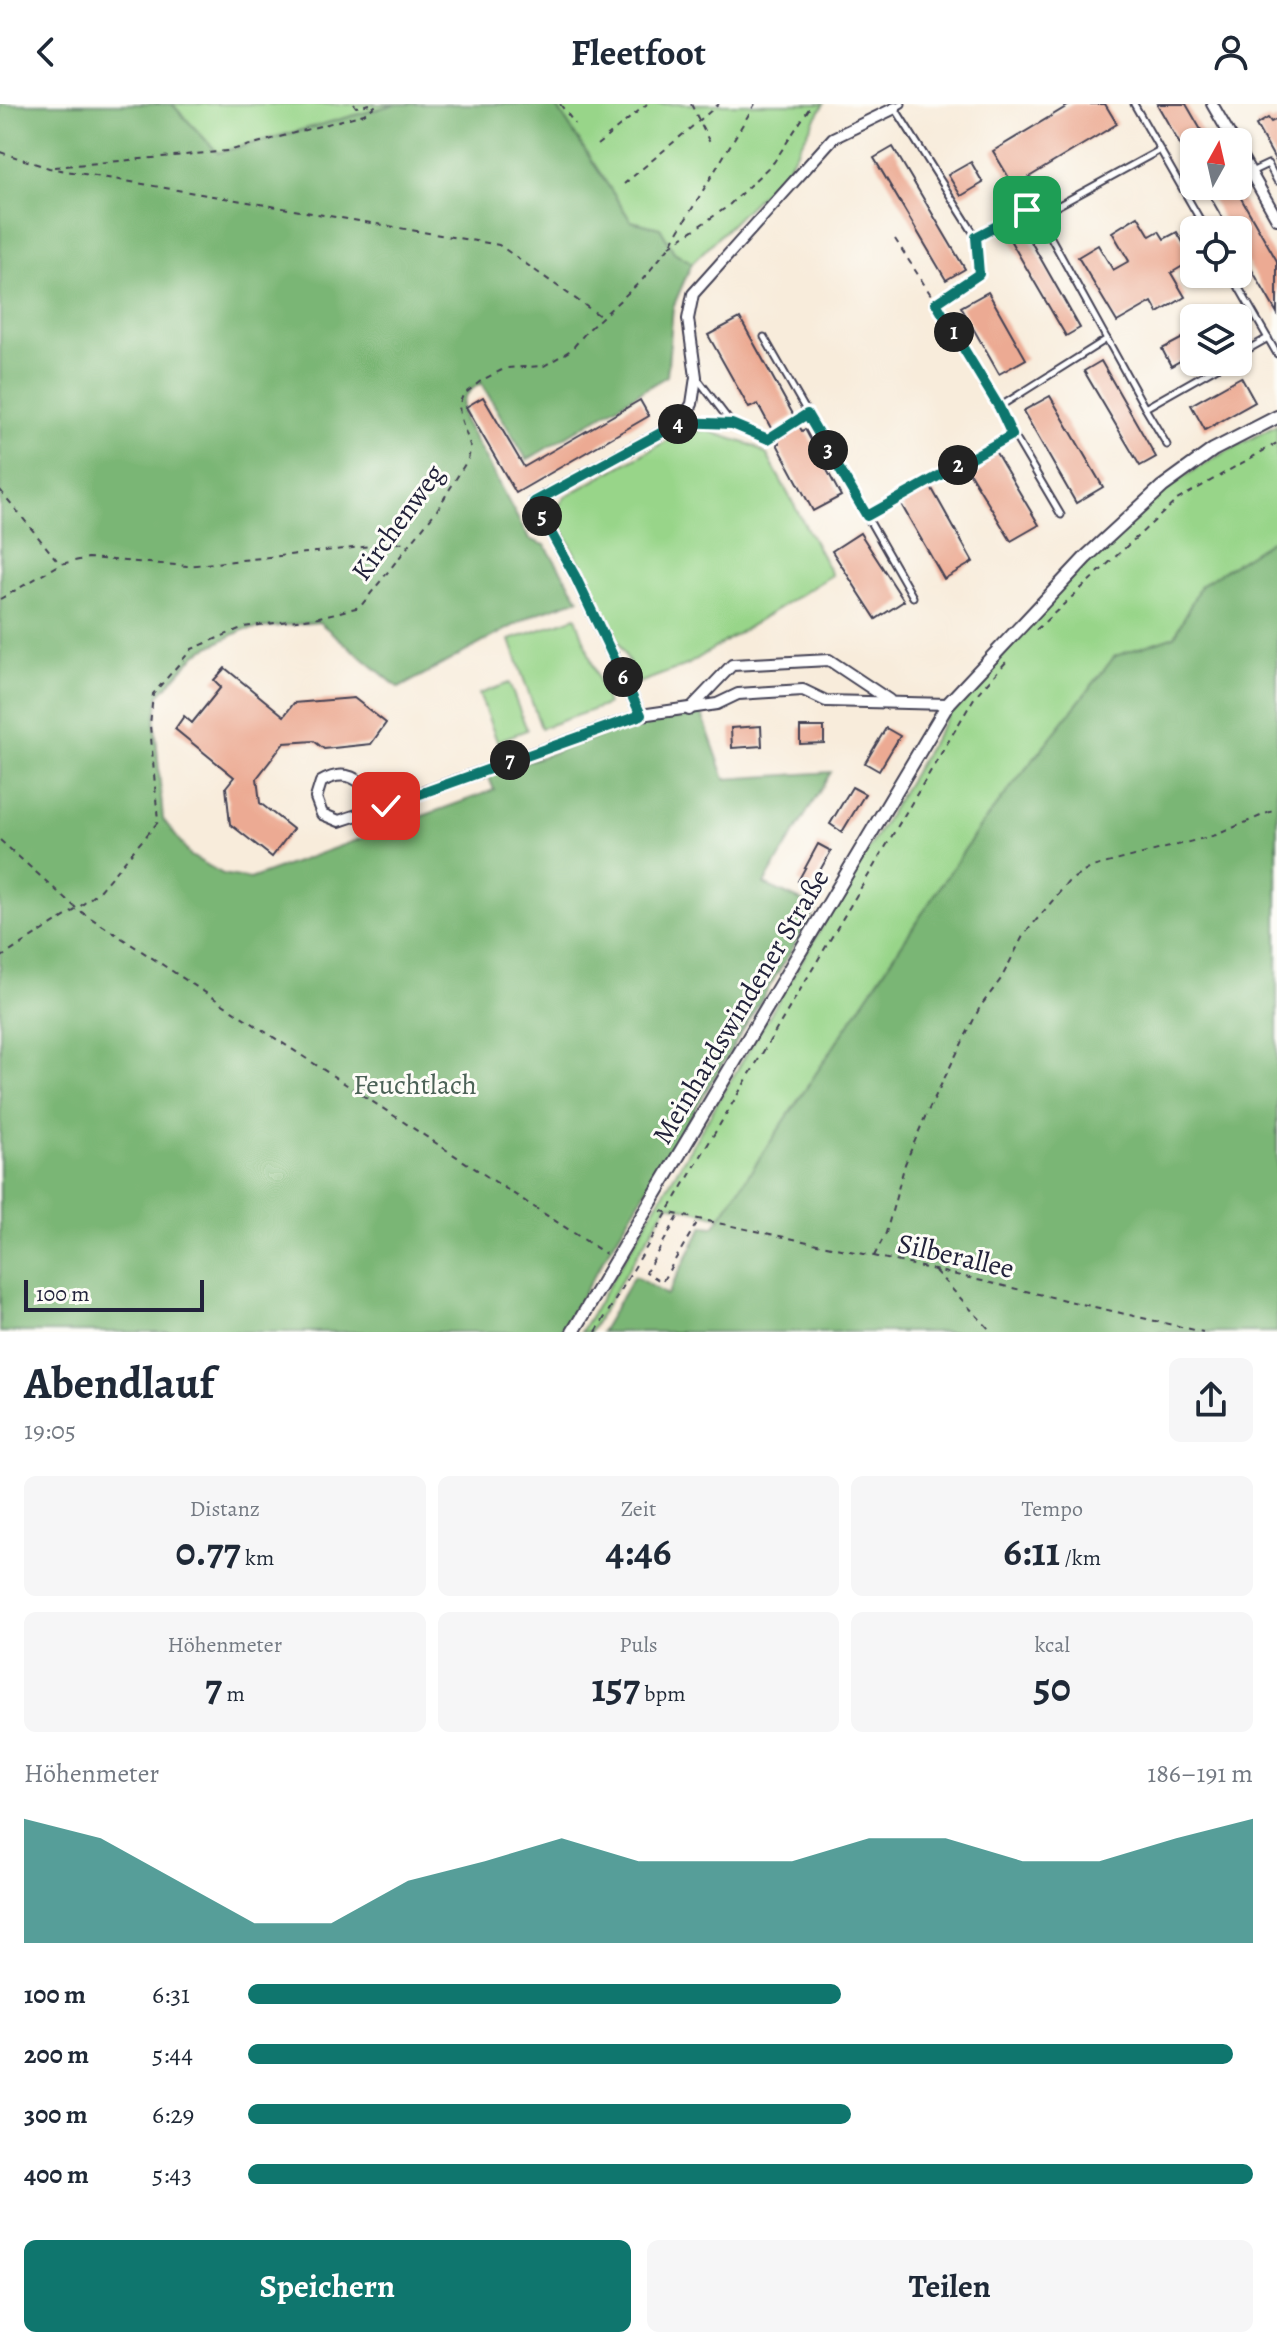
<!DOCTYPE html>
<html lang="de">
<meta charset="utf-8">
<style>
:root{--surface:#fff;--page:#f6f6f7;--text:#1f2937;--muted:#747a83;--accent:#0f766e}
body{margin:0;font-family:Alegreya,serif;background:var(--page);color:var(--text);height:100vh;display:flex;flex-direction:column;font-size:30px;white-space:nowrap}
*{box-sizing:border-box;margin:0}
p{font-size:26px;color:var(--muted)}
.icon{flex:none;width:44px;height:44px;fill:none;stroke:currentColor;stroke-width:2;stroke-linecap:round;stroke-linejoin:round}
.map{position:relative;height:1228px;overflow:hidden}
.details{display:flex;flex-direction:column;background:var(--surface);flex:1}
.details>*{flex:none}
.needle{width:52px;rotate:8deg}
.controls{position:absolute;left:1180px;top:24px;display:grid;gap:16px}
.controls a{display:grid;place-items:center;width:72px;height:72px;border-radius:12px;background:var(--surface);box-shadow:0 2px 6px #0004;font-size:40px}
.scale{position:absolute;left:24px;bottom:20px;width:180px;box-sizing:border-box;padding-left:8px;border:4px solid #22223b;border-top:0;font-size:22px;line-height:28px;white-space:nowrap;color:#22223b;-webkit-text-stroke:6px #fdfcf7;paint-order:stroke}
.pin{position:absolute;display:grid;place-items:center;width:68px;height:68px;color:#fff;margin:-34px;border-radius:16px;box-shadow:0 4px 12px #0006}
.km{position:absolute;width:40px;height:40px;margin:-20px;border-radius:50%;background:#222;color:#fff;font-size:22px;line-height:40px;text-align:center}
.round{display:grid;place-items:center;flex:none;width:84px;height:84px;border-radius:12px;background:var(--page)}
.overview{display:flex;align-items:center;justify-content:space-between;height:136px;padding:0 24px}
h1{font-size:44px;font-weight:700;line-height:60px}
.stats{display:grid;grid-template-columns:repeat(3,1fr);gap:12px;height:136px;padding:8px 24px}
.stats div{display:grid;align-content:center;border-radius:12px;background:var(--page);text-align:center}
.stats b{font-size:40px;font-weight:700}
.stats small{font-size:22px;font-weight:400}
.stats p{font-size:22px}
.chart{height:224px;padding:16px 24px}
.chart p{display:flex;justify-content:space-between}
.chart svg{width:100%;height:144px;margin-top:8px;fill:var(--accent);opacity:.7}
.button{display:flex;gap:16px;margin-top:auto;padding:16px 24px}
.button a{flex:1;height:92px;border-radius:12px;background:var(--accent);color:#fff;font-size:32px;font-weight:700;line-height:92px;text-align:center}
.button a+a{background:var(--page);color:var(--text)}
ul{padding:0 24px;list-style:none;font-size:26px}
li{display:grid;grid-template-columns:128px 96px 1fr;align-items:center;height:60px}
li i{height:20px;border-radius:10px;background:var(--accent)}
header{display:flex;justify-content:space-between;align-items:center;height:104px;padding:0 24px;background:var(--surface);font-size:36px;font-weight:700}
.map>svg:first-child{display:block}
.green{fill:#98d589;stroke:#5d7c62;stroke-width:2}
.forest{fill:#7ab675;stroke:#4e6c58;stroke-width:2}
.building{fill:#ecaa93}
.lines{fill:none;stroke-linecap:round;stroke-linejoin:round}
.service-casing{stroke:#424053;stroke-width:9}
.minor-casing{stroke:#424053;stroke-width:14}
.tertiary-casing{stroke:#424053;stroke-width:16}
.path{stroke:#424053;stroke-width:2;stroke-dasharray:6 6;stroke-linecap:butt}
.service{stroke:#fff;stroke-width:5}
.minor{stroke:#fff;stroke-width:10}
.tertiary{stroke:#fff;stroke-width:12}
.route-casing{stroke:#fff;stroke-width:16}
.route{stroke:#0f766e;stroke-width:10}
.labels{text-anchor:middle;stroke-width:6;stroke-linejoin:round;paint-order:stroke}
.street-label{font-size:28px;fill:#22223b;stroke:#fdfcf7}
.park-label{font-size:28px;fill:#4b6156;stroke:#fdfcf7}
</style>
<header><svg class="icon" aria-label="back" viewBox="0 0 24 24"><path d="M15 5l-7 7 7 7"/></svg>Fleetfoot<svg class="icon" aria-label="person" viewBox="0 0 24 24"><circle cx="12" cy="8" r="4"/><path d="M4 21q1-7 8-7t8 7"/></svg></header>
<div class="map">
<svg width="1277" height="1228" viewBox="0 0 1277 1228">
<rect width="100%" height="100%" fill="#fdfcf7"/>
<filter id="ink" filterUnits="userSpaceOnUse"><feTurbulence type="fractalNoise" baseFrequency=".0125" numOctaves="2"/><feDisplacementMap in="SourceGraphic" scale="16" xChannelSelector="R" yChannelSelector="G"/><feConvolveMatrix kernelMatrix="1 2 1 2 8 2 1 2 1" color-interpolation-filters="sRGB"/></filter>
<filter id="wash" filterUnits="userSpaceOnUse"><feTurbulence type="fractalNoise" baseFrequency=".006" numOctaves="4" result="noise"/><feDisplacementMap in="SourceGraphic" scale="32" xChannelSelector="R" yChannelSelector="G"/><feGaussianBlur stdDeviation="1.8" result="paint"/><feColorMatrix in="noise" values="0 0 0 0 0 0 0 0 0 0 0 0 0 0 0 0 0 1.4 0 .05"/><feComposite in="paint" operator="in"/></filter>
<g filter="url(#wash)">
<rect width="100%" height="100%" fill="#f8ecdb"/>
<!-- green -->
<g class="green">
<polygon points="172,0 396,0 218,49"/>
<polygon points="555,0 824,0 786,66 692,159 674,148 660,124 631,117"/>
<polygon points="1277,321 1277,433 1200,482 1175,532 1115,552 979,724 721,1113 668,1100 590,1228 581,1228 954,601 1090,453 1162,387 1214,354"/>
<polygon points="705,326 754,342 767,351 832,471 687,561 639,579 554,408 566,392 679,330"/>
<polygon points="576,513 607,601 541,624 510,536"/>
<polygon points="509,579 527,626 497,637 479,590"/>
</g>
<!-- forest -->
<g class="forest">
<path d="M0 0H172L218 49 396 0H555L631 117 660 124 674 148 692 159 673 203 667 272 527 356 481 279C465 289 459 297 464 316L529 435 545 441 579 495 535 510 399 584 319 518 243 526 197 549 159 591 155 620 163 715 191 752 223 770 250 775 494 686 488 671 636 620 702 610 725 675 831 668 764 780 817 804 560 1228H0Z"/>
<polygon points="1277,433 1277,1228 601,1228 634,1172 667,1191 703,1122 714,1123 979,724 1115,552 1175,532 1200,482"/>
</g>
<g id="blocks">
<!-- building -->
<g class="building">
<polygon points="1071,0 1105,0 1117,20 1014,82 993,47"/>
<polygon points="1157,0 1186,0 1208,38 1194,38 1194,65"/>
<polygon points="1268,14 1271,18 1277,15 1277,59 1256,21"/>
<polygon points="893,43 965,165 946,176 874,54"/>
<polygon points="971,58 983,79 961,92 948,71"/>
<polygon points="1204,82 1234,82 1277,157 1277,209 1238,142 1238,126 1229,126"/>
<polygon points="1138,112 1150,132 1159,127 1164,135 1177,128 1193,156 1171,169 1185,193 1158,209 1152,198 1117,218 1078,153 1098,141 1113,166 1129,157 1112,128"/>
<polygon points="1021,120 1080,224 1066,232 1006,129"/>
<polygon points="988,188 1026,255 999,270 961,203"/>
<polygon points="740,214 794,312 772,326 758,300 749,304 708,231"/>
<polygon points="1194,228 1194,249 1171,262 1162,245"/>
<polygon points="1101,257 1156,353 1140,362 1084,267"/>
<polygon points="1241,273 1255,298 1205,326 1191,301"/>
<polygon points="1050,292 1103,383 1076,399 1023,307"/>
<polygon points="483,293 524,363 640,296 649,312 516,389 466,303"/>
<polygon points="799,322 802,327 805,325 841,392 813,407 777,340 779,339 778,335"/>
<polygon points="995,347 1039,421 1011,437 966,363"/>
<polygon points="931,383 973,458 944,475 901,400"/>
<polygon points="860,429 904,497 876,515 832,447"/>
<polygon points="225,564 284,612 294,599 354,594 386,619 371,640 324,645 314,637 284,639 257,674 260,699 293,725 272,753 230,720 226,683 234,673 175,625 184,612 192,619 221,583 214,576"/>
<polygon points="761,622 762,642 732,644 731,624"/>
<polygon points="800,623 824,623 824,639 800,640"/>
<polygon points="886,624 900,632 879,667 865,659"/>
<polygon points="852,683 865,690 842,728 830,720"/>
<polygon points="818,740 831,747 810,784 798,777"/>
</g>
</g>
</g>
<g filter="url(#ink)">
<use href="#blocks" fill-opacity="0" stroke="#424053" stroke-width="2"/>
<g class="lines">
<!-- service casing -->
<g class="service-casing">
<g id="service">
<polyline points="902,0 895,4 976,133"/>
<polyline points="1134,0 1206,126"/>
<polyline points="1251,68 1268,60 1277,77"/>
<polyline points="1039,112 1145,304 1226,258"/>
<polyline points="1231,170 1277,250"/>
<polyline points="764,233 913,493"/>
<polyline points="1238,251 1268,234"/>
<polyline points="697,274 732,320"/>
<polyline points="999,303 1107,235"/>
<polyline points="1145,304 1167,341"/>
<polyline points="682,318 732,320 768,335 807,310"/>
<polyline points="1061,411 936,199 979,170 976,133 1027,106 1039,112 1160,46"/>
<polyline points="867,412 1012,331"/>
</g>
</g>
<!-- minor casing -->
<g class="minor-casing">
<g id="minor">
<polyline points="1212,0 1234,38"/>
<polyline points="895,4 833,34 693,190 688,215 696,273 692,300 681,318 534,398 575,472 641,611 717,600 738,590 803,586 826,597 948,600"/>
<polyline points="1238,46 1277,115"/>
<polyline points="689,606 732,561 829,556 889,596"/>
<path d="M386 702C364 682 351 660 321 678L316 694 322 710 339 717C440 684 540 646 641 611"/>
</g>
</g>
<!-- tertiary casing -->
<g class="tertiary-casing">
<polyline id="tertiary" points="573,1228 948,600 1086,453 1162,383 1213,346 1277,313"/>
</g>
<!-- path -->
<g class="path">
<polyline points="354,0 356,3 370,0"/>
<polyline points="560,0 575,20"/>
<polyline points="691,0 710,39"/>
<polyline points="597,41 647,0"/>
<polyline points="0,48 49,64 499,141 600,212"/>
<polyline points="54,63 228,47 364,10 378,0"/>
<polyline points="624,80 719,0"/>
<polyline points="895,135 931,191"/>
<polyline points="670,142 727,103 774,58 812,0"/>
<polyline points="0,386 60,460"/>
<polyline points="0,495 61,460 88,454 187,462 408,438"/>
<polyline points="1036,526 1177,396 1277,339"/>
<polyline points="0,736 77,805 606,1150"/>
<polyline points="0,854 77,805 99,787 158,718 150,621 153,590 192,545 244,523 319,513 360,503 437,406 468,355 471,344 460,312 459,301 463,291 482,276 506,264 544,262 571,246 587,227 643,175 669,143 755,0"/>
<polyline points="661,1107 874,1152 1203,1228"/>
<polyline points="678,1113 646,1168 662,1178 698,1117"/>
<polyline points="874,1152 886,1129 905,1060 925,1013 980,903 1001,875 1023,832 1069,777 1092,763 1216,731 1277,705"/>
<polyline points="935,1167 992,1228"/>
<polyline points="596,1228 976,591 1007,557"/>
</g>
<!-- service -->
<use href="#service" class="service"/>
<!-- minor -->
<use href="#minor" class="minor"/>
<!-- tertiary -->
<use href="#tertiary" class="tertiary"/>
</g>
</g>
<g class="lines" filter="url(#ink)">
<!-- route casing -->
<g class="route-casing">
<polyline id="route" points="386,702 641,611 575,472 534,398 681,318 732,320 768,335 807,310 867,412 1012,331 999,303 936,199 979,170 976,133 1027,106"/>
</g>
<!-- route -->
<use href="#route" class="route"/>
</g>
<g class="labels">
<!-- street labels -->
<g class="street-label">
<text transform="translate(397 418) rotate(-54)" y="10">Kirchenweg</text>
<text transform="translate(740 902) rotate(-59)" y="10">Meinhardswindener Straße</text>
<text transform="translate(956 1151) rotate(13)" y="10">Silberallee</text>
</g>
<!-- park labels -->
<g class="park-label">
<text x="415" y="990">Feuchtlach</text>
</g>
</g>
</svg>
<div class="controls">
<a><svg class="needle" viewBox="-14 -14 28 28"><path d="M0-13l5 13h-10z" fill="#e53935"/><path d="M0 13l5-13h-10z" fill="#747a83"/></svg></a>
<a><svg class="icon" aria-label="locate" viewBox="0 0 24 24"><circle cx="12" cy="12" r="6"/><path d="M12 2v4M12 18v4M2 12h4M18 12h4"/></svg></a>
<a><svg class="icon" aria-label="layers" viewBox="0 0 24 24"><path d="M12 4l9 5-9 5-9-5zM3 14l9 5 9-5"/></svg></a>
</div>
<div class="scale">100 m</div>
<div class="pin" style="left:1027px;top:106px;background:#1e9e55"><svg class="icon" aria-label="arrive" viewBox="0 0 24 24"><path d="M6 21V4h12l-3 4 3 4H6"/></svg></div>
<div class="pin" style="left:386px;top:702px;background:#d93025"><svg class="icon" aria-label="check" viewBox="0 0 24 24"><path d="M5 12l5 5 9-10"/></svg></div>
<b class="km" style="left:954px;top:228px">1</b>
<b class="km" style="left:958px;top:361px">2</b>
<b class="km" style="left:828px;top:346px">3</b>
<b class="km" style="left:678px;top:320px">4</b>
<b class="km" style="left:542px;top:412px">5</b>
<b class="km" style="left:623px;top:573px">6</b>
<b class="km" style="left:510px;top:656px">7</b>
</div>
<section class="details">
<div class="overview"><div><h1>Abendlauf</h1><p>19:05</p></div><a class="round"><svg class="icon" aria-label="share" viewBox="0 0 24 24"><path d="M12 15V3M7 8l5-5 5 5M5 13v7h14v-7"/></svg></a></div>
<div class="stats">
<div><p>Distanz</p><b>0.77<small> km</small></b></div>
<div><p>Zeit</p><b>4:46</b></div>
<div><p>Tempo</p><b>6:11<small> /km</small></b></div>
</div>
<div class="stats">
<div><p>Höhenmeter</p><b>7<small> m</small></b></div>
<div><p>Puls</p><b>157<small> bpm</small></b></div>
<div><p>kcal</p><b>50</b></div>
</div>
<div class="chart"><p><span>Höhenmeter</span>186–191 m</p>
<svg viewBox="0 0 160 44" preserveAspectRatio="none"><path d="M0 44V6L10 12L20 25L30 38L40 38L50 25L60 19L70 12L80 19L90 19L100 19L110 12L120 12L130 19L140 19L150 12L160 6V44z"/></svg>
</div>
<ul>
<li><b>100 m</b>6:31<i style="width:59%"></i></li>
<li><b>200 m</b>5:44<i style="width:98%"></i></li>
<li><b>300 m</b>6:29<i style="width:60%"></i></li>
<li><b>400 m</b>5:43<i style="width:100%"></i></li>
</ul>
<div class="button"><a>Speichern</a><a>Teilen</a></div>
</section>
